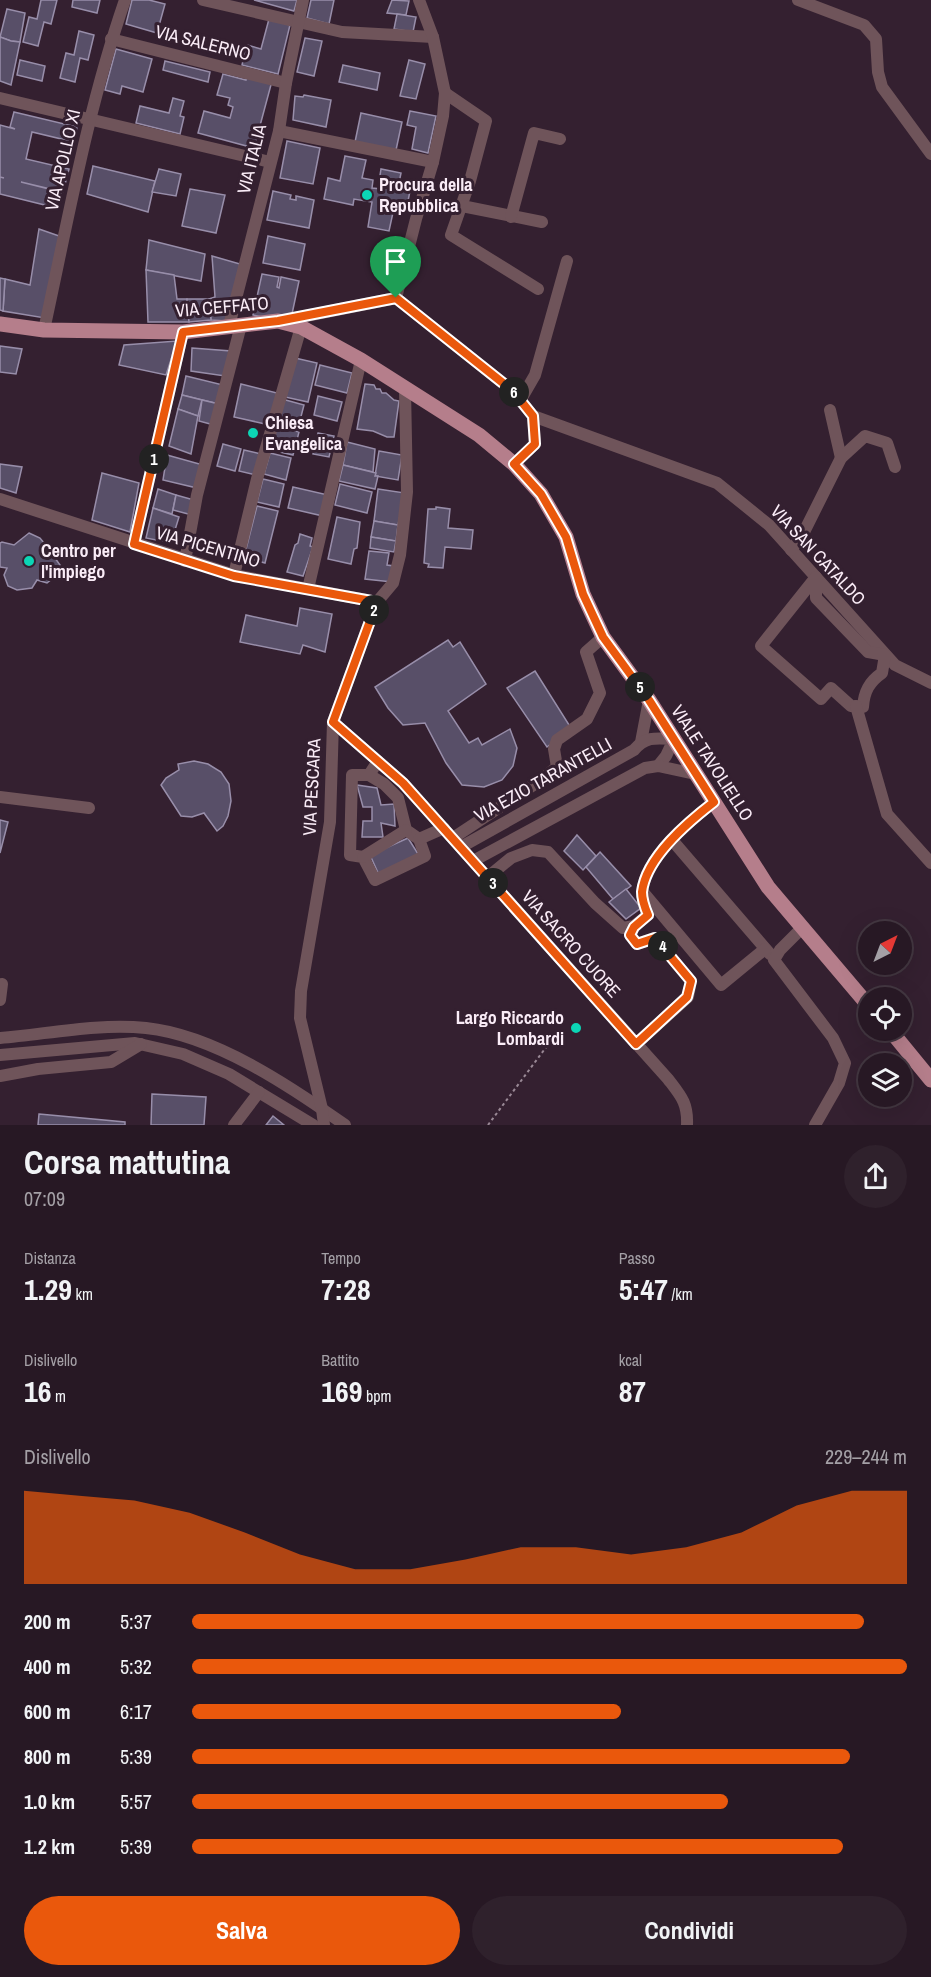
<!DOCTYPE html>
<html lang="it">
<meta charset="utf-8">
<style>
:root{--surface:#271824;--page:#2f212c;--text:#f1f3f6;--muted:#a4a0a6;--line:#433741;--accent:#ea580c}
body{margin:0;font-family:"Archivo Narrow",sans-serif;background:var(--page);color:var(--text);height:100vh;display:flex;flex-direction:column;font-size:22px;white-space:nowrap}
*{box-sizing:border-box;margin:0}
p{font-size:20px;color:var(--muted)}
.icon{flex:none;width:33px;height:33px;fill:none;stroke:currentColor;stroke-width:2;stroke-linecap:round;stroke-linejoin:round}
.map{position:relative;height:1125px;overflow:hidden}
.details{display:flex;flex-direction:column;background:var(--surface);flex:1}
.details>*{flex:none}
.needle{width:39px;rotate:42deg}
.tools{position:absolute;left:858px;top:921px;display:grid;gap:12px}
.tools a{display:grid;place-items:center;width:54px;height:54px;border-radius:50%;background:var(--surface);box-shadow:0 6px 24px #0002,0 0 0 2px var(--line);font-size:30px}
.pin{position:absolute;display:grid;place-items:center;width:51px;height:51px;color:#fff;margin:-62px -26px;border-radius:50% 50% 50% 0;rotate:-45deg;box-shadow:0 0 6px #0007}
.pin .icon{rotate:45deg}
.km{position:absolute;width:30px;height:30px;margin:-15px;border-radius:50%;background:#222;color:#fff;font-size:16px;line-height:30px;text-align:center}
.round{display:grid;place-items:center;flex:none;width:63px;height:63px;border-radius:32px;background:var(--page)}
.headline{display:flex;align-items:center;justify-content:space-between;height:102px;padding:0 24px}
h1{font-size:33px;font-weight:700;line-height:45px}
.metrics{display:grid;grid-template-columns:repeat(3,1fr);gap:9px;height:102px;padding:6px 24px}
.metrics div{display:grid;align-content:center}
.metrics b{font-size:30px;font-weight:700}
.metrics small{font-size:16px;font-weight:400}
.metrics p{font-size:16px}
.chart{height:168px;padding:12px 24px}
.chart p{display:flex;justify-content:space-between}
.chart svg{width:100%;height:108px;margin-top:6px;fill:var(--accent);opacity:.7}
.cta{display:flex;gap:12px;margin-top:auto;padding:12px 24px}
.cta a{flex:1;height:69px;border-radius:36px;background:var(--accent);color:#fff;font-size:24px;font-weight:700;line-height:69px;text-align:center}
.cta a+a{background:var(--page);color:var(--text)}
ul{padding:0 24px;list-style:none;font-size:20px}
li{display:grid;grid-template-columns:96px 72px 1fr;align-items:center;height:45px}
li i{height:15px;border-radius:8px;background:var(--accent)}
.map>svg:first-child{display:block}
.building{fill:#584f68;stroke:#988eaa;stroke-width:1.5}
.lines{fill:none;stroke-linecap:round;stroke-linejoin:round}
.path{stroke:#9a8996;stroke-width:2;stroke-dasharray:3 3;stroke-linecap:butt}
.minor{stroke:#6f545a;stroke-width:12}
.major{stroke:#b57e8b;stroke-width:15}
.route-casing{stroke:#fff;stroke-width:12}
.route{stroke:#ea580c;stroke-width:8}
.poi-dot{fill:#0cd5b5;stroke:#342030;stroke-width:2}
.labels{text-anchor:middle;stroke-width:6;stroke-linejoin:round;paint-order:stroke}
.street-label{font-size:18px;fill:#faecf7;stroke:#342030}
.poi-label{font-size:18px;font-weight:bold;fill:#faecf7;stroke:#342030;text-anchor:start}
</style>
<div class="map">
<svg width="931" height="1125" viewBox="0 0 931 1125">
<rect width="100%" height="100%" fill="#342030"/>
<!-- building -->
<g class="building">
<polygon points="41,0 57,0 51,24 44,22 38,46 23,42 29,17 37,19"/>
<polygon points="73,0 100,0 97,13 72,7"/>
<polygon points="132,0 149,0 165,4 157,33 126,24"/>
<polygon points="254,0 297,0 294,11"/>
<polygon points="311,0 334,0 329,24 307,18"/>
<polygon points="392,0 409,1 406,15 387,13"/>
<polygon points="7,9 25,13 20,42 11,41 0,37"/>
<polygon points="397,14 416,17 413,32 394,29"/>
<polygon points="269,19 290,25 278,74 242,65 247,45 261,49"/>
<polygon points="79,31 94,35 88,60 80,58 75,82 60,78 66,53 74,55"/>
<polygon points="0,37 11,41 20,42 11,85 0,81"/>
<polygon points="305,38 322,41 314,76 297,72"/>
<polygon points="116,49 152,59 143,92 122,86 120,94 105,90"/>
<polygon points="20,60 45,66 42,81 17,75"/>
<polygon points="409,60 425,64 416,99 400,96"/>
<polygon points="165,61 210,72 208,82 163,70"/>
<polygon points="343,65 380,73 377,90 339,82"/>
<polygon points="223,74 246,80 248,75 272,81 254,148 198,133 204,111 230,118 233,107 228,105 230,98 217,95"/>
<polygon points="304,95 331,100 326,127 293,120 295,96 303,97"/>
<polygon points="173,98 184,101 180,116 184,117 180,134 136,123 140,106 169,113"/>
<polygon points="410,111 436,116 428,153 412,149 416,127 407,125"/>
<polygon points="14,112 77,127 74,142 32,132 26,159 69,169 63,192 21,182 61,192 57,208 0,194 0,177 4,178 0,177 0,125 15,129 10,127"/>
<polygon points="361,113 402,122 396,150 355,142"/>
<polygon points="287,141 320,148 313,184 280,178"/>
<polygon points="345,156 366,160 362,178 373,180 372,188 382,189 383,183 379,182 381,169 401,173 398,188 410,191 406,211 394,208 389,231 368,227 372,202 354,199 353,205 324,199 328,178 340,181"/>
<polygon points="93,166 155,181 148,212 87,194"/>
<polygon points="159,169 181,174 176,196 152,192"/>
<polygon points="190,189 225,195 216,233 182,226"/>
<polygon points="273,191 291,195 290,199 296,200 296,196 314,200 309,228 267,220"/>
<polygon points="39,229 62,237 45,318 3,311 5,279 30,285"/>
<polygon points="268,236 305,244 300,270 263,263"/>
<polygon points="149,240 205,254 201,281 146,270"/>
<polygon points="212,256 240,264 227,321 211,320 209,299 215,297"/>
<polygon points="146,270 174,275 177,299 187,299 189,322 148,322"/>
<polygon points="262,274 279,277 277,287 279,288 281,277 299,281 292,314 267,318 253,315"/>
<polygon points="0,278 5,279 3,311 0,310"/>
<polygon points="187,299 209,299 211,320 189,322"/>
<polygon points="177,341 166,375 119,365 124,345"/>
<polygon points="0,346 22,349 16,374 0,372"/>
<polygon points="192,348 231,351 225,376 191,371"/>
<polygon points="295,358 317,363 308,402 285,397"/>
<polygon points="320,365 352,373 347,393 315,385"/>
<polygon points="186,376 223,385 219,404 182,395"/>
<polygon points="241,384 277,393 270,425 234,417"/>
<polygon points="365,384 374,385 376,389 380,389 382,393 386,393 394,400 399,401 394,437 387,437 373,431 357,429"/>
<polygon points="182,395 202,400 198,416 178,409"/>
<polygon points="318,396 342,402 337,421 314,415"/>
<polygon points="282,399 304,405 298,428 276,422"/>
<polygon points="202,400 219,404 214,425 199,421"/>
<polygon points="178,409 198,416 191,454 169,446"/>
<polygon points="277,426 299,432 293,455 271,450"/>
<polygon points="318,433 334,436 329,457 313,454"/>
<polygon points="347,442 375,449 373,472 343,465"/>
<polygon points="223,444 241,449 235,471 217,466"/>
<polygon points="244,450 261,454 256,475 239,471"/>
<polygon points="379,451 402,455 398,480 375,476"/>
<polygon points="270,453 291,458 286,480 264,474"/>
<polygon points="167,455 203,465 197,488 163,480"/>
<polygon points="0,464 22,467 16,493 0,488"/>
<polygon points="343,465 376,473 375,476 378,476 375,489 339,481"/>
<polygon points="102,473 139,483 130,532 92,520"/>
<polygon points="263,479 284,484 279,507 257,502"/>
<polygon points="340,484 372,492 367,513 335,505"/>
<polygon points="293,487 328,495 323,516 288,508"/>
<polygon points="158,489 176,495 172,514 153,508"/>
<polygon points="378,489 405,493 398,525 374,521"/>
<polygon points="176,495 194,500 192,515 173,510"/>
<polygon points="257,506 278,511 265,563 244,557"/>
<polygon points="436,507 450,509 448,528 473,530 471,549 445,547 443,568 428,567 429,564 424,563 428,509 436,509"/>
<polygon points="153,508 179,517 171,543 146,538"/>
<polygon points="337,517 360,522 357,548 354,549 351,564 328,559"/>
<polygon points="374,521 398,525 396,541 371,537"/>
<polygon points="29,533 40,538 44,543 42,552 55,558 60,565 59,573 47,583 37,580 32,588 17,590 8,586 4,575 7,568 0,567 0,543 2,542 14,545"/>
<polygon points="300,534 312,538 310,546 313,547 303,576 287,572 295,545 298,543"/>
<polygon points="371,537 396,541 394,552 370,548"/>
<polygon points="369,551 389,553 387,565 394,566 392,582 365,579"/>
<polygon points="300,608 332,614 325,652 303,645 300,654 240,642 246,615 297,626"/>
<polygon points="448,640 453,647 460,642 486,684 448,711 469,743 478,738 482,745 510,729 517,748 513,766 502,780 484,787 462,785 446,763 425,723 403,725 388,708 375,687"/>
<polygon points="535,671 571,728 547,747 507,688"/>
<polygon points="194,761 208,764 221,772 229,784 231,801 228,816 223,826 217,831 204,813 192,817 181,816 161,785 166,778 179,770 178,764"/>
<polygon points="357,785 377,788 381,805 394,804 395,826 381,823 383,837 362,837 363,821 372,821 372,807 363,807"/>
<polygon points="0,820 8,822 0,853"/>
<polygon points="577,835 596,856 583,870 564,851"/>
<polygon points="408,838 420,857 379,875 370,855"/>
<polygon points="600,852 631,886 613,899 586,867"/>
<polygon points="626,889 641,908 626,919 609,902"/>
<polygon points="152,1094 206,1097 204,1125 151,1125"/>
<polygon points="39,1114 125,1122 125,1125 38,1125"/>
<polygon points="273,1116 284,1125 266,1125"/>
</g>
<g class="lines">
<!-- path -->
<polyline class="path" points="488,1125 553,1038"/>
<!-- minor -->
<g class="minor">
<polyline points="203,0 342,32 433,37"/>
<polyline points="798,0 864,25 876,39 878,72 882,87 931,154"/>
<polyline points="111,39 286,83"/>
<polyline points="445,93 486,121 470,181 451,235 538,289"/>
<polyline points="0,98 270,162"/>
<polyline points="279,131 433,162"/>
<polyline points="462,206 542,222"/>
<polyline points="511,217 534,133 560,139"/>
<polyline points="396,298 416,219 433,162 443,116 445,93 433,37 419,0"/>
<polyline points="281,321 396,298 513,391 533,416"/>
<polyline points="229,326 279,131 286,83 303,0"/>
<path d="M44 330C68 220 88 107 125 0"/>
<polyline points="520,401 535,375 567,261"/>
<polyline points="830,410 841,458"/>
<polyline points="533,416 717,483 769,525 895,665 931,683"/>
<polyline points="514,464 535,444 533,416"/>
<polyline points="0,499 234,575 377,602"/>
<polyline points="134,544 183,332"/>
<polyline points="791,550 803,534 841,458 865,436 887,443 895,467"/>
<polyline points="185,561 197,495 241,325"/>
<polyline points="234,575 257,479 301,327"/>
<path d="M816 577V598L868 652 885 655 882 673C869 682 864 692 863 707L851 706 831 688 821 699 761 646Z"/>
<polyline points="308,589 361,360"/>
<polyline points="856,706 887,814 931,863"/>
<path d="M333 722 403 783 668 1079C681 1096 688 1103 687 1125"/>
<polyline points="641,742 649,700"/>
<polyline points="369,775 384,784 398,798 406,830 419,839 425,856 375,880 363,857 350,855 352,775 369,775 378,761"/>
<polyline points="0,797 89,808"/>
<polyline points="453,838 541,780 557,767 554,749 557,740 587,719 600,693 586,652 603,637"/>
<polyline points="419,839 444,828"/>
<polyline points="672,840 770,954"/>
<path d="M461 847 634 750C646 736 656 738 674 739L666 756 658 766"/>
<polyline points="363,857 406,830"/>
<polyline points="473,861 645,768 658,766 695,774"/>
<path d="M488 877 511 858 532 850 548 852 595 903 623 928 634 926 648 915C645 908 642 899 642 892 646 857 688 822 714 802"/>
<polyline points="643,892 721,985 765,949"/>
<polyline points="634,926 630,935 637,944 655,938 691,981 688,997 636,1044"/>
<polyline points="803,927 780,950 774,960 833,1038 845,1063 839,1083 815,1125"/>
<polyline points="0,1000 2,984"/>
<path d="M0 1038C48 1034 98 1023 146 1028 214 1035 290 1086 345 1125"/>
<polyline points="0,1055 135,1043 183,1054 229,1074 313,1125"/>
<polyline points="0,1076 38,1069 111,1062 141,1044"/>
<polyline points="234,1125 259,1092"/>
<polyline points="324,1125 322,1109 300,1018 301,991 330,822 333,722 377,602 393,583 400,555 407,492 405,389"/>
</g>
<!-- major -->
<g class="major">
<polyline points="0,324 44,330 183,332 278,321 301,327 361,360 479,435 514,464 541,494 566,537 583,594 603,637 649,700 768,887 868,1005"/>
<polyline points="890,1030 931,1080"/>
</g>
</g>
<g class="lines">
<!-- route casing -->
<g class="route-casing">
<path id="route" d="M396 298 513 391 533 416 535 444 514 464 541 494 566 537 583 594 603 637 649 700 714 802C688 822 646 857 642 892 642 899 645 908 648 915L634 927 630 935 637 944 655 938 691 981 687 997 636 1044 403 783 333 722 377 602 234 576 134 544 183 332 278 321Z"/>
</g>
<!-- route -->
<use href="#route" class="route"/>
</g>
<!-- markers -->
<g class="poi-dot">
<circle cx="367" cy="195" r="6"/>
<circle cx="253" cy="433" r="6"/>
<circle cx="29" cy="561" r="6"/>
<circle cx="576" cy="1028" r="6"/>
</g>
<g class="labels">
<!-- street labels -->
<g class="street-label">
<text transform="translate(203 43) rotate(14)" y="6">VIA SALERNO</text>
<text transform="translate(252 159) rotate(-76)" y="6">VIA ITALIA</text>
<text transform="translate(63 160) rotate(-77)" y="6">VIA APOLLO XI</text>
<text transform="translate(222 307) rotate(-5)" y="6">VIA CEFFATO</text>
<text transform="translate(208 547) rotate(16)" y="6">VIA PICENTINO</text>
<text transform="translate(818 555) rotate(47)" y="6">VIA SAN CATALDO</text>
<text transform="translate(712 763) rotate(57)" y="6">VIALE TAVOLIELLO</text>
<text transform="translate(543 780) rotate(-29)" y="6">VIA EZIO TARANTELLI</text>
<text transform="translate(312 787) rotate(-87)" y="6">VIA PESCARA</text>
<text transform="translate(571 944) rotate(48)" y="6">VIA SACRO CUORE</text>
</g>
<!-- poi labels -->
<g class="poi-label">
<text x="379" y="191">Procura della<tspan x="379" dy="21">Repubblica</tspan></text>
<text x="265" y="429">Chiesa<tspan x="265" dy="21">Evangelica</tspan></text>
<text x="41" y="557">Centro per<tspan x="41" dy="21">l'impiego</tspan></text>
<text x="564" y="1024" text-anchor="end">Largo Riccardo<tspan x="564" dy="21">Lombardi</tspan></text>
</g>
</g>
</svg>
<div class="tools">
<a><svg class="needle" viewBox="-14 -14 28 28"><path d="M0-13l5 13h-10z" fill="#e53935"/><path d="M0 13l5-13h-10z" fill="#a4a0a6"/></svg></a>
<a><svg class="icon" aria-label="locate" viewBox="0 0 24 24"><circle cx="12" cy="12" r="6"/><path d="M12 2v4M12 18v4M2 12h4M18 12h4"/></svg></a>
<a><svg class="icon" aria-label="layers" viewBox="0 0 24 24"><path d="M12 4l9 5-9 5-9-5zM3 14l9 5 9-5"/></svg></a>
</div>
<div class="pin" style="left:396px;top:298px;background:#1e9e55"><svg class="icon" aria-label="arrive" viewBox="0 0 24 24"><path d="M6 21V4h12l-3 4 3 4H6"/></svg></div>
<b class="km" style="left:154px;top:459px">1</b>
<b class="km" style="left:374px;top:610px">2</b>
<b class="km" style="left:493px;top:883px">3</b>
<b class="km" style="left:663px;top:946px">4</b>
<b class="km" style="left:640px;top:687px">5</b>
<b class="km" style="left:514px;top:392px">6</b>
</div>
<section class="details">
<div class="headline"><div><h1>Corsa mattutina</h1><p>07:09</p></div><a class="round"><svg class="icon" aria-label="share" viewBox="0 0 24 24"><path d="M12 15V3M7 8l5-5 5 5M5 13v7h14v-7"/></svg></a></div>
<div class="metrics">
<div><p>Distanza</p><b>1.29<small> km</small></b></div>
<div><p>Tempo</p><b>7:28</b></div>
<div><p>Passo</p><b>5:47<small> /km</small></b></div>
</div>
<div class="metrics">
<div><p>Dislivello</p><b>16<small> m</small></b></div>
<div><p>Battito</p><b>169<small> bpm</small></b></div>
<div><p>kcal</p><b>87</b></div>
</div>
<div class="chart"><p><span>Dislivello</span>229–244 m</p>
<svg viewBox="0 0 160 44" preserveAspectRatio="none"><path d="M0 44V6L10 8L20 10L30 15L40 23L50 32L60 38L70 38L80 34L90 29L100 29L110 32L120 29L130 23L140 12L150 6L160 6V44z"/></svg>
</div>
<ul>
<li><b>200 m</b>5:37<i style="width:94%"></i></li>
<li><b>400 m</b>5:32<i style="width:100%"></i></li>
<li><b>600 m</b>6:17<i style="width:60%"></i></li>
<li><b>800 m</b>5:39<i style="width:92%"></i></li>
<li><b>1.0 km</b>5:57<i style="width:75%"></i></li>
<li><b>1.2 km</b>5:39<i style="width:91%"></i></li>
</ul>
<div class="cta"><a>Salva</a><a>Condividi</a></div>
</section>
